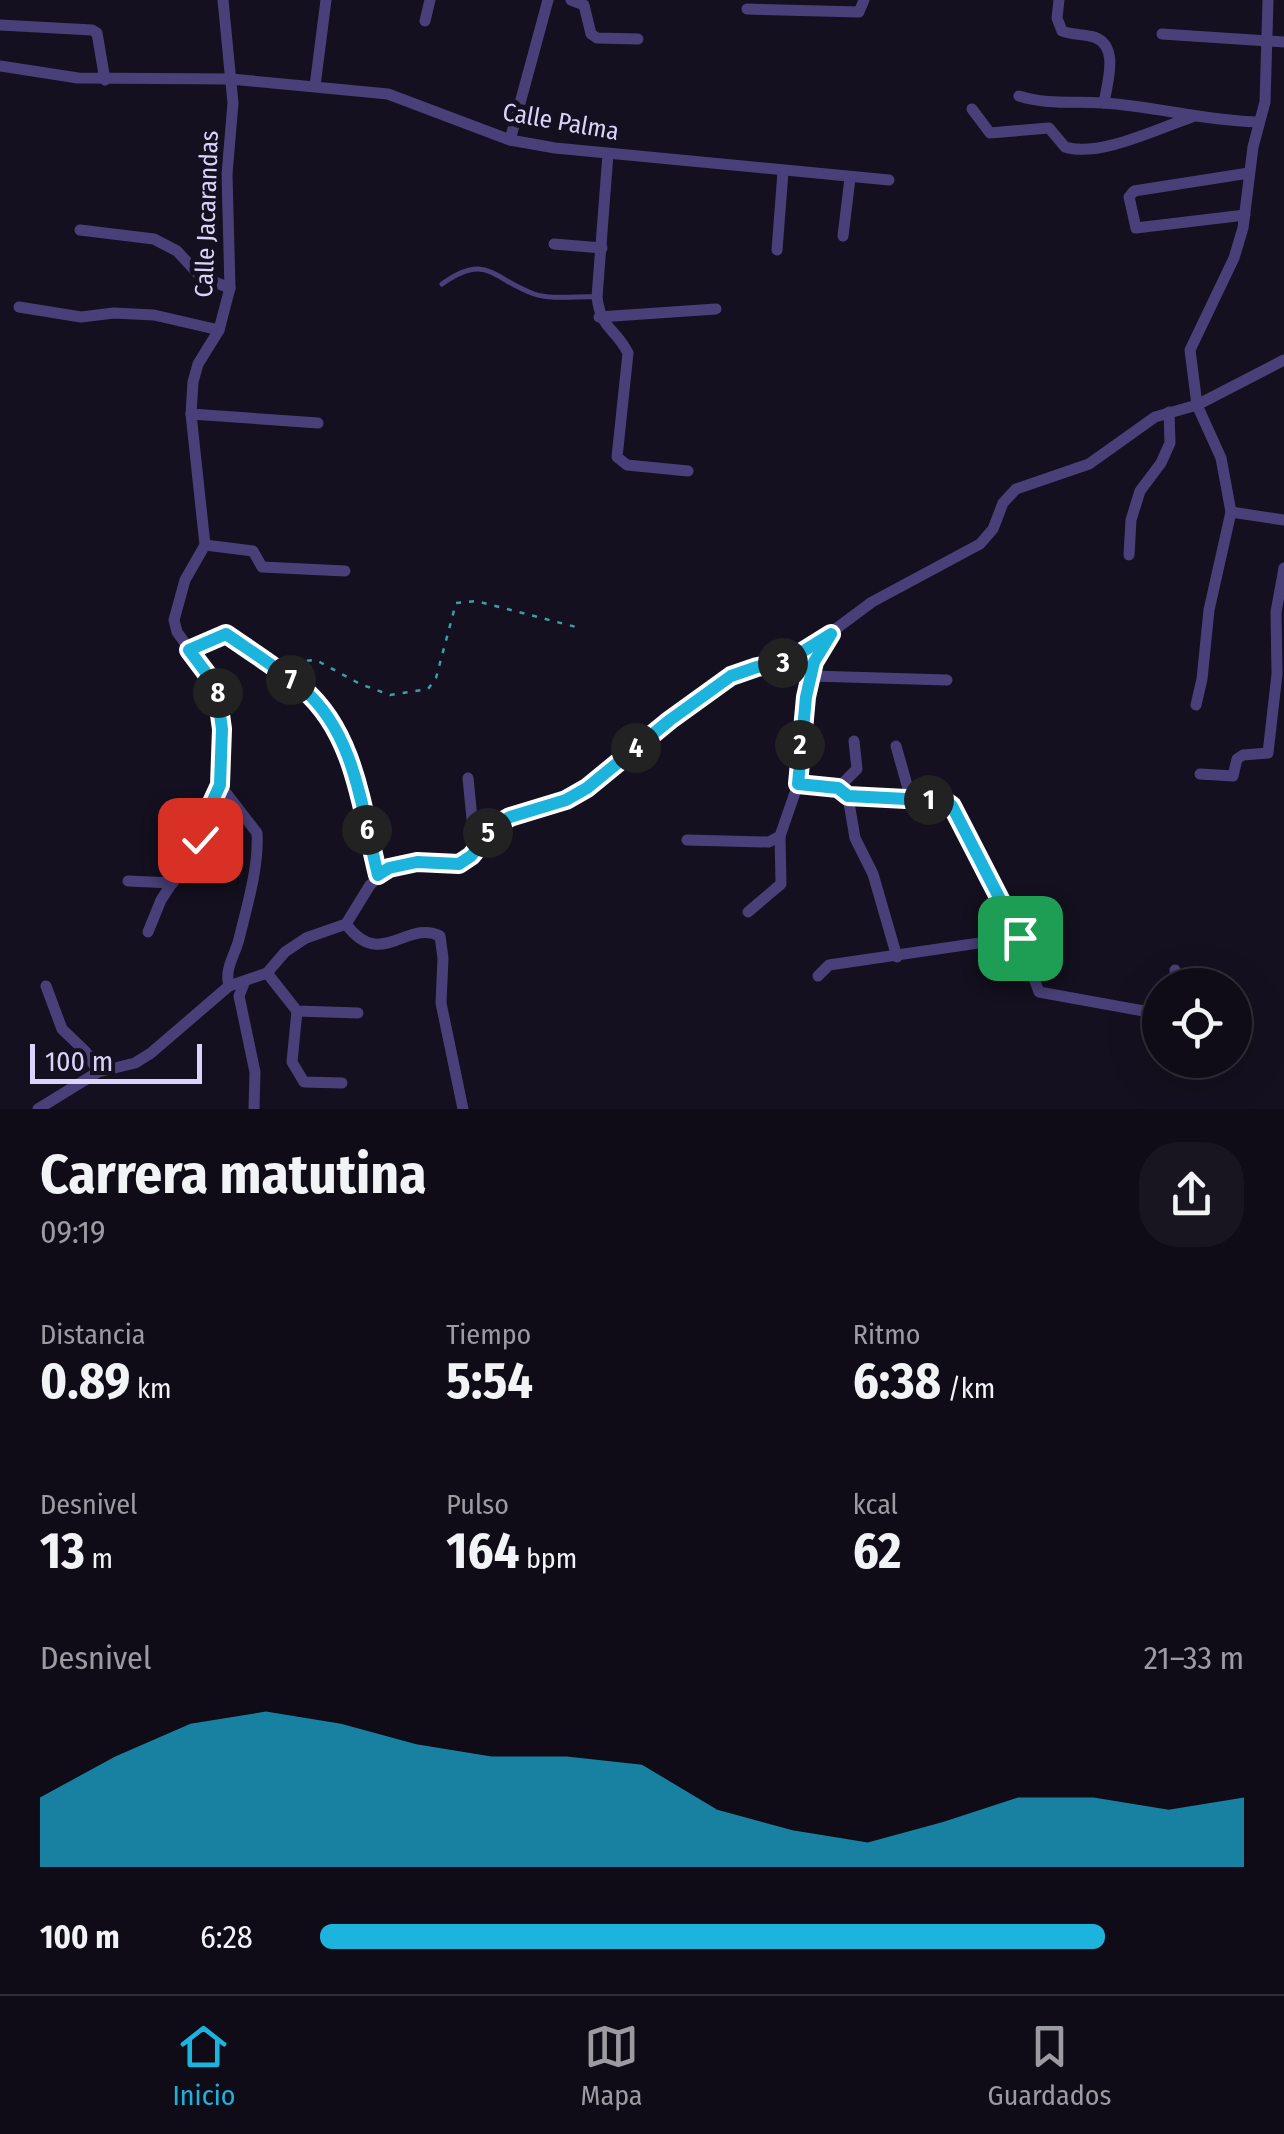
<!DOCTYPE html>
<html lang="es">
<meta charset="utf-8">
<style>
:root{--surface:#0f0c17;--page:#181520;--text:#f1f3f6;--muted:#9b9ba1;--line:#2f2c36;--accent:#1cb3dd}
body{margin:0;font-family:"Fira Sans Condensed",sans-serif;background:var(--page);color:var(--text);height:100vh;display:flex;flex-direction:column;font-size:38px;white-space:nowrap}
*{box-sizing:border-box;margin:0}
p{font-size:32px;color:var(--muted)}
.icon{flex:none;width:55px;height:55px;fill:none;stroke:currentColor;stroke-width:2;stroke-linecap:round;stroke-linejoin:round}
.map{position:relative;height:1109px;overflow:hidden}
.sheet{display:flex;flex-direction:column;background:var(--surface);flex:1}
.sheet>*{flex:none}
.buttons{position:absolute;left:1142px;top:968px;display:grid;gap:20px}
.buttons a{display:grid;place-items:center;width:110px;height:110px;border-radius:50%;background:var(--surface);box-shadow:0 10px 40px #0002,0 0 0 2px var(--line);font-size:50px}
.scale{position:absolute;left:30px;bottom:25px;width:172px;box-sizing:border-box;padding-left:10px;border:5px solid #dcd3fa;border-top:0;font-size:28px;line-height:35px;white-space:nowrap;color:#dcd3fa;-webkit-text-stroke:8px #14101f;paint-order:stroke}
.pin{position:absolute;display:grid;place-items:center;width:85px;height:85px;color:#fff;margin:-42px;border-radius:20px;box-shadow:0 5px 15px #0006}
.km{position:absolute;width:50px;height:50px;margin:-25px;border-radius:50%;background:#222;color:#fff;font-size:28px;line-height:50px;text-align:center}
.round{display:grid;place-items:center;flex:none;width:105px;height:105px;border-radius:40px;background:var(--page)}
.head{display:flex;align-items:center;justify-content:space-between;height:170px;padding:0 40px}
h1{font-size:55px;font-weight:700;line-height:75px}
.metrics{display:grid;grid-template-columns:repeat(3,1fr);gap:15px;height:170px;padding:10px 40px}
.metrics div{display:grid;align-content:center}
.metrics b{font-size:50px;font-weight:700}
.metrics small{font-size:28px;font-weight:400}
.metrics p{font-size:28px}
.chart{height:280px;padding:20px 40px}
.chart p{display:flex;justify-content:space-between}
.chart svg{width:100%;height:180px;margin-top:10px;fill:var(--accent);opacity:.7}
ul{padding:0 40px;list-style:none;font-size:32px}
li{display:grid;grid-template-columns:160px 120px 1fr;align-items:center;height:75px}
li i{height:25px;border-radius:12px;background:var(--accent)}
.menu{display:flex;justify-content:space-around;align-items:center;height:140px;border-top:2px solid var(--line);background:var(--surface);font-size:28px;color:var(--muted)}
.menu a{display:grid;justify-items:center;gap:5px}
.menu .selected{color:var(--accent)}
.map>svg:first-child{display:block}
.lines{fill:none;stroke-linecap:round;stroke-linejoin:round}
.path{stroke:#3d9ea4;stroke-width:2.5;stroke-dasharray:5 8;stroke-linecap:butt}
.service{stroke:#494079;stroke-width:5}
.minor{stroke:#494079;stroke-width:11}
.route-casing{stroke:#fff;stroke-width:20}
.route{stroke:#1cb3dd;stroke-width:12}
.labels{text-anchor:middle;stroke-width:10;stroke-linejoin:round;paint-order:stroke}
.street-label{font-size:25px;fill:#dcd3fa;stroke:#14101f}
</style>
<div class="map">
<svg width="1284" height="1109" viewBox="0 0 1284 1109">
<rect width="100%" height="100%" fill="#14101f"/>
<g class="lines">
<!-- path -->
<g class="path">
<polyline points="199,646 226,634 306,691 332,724 353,772"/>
<polyline points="268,664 316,660 360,684 390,695 428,689 436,678 456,603 476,601 580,628"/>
</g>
<!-- service -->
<path class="service" d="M442 284C487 252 492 279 534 294 552 300 578 296 597 297"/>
<!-- minor -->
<g class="minor">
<path d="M223 0 233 103 227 174 230 288 219 330 198 364 193 382 191 414 205 545 185 580 174 620 177 632 216 686 223 729 220 785 257 833C259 867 247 906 239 939 235 955 224 969 229 986"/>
<polyline points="571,0 584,5 591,34 597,38 638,39"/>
<path d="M1059 0 1057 18 1062 31C1072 35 1083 34 1094 37 1120 46 1107 83 1104 103"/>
<polyline points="747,9 859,12 864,0"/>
<polyline points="425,21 430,0"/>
<polyline points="0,25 92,30 97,33 105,80"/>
<polyline points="1162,34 1284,42"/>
<polyline points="0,66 78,78 231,79 388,94 510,140 555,148 889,180"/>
<polyline points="315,86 326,0"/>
<path d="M1019 96C1047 105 1074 101 1103 103 1155 106 1205 121 1258 122"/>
<path d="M972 109 990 133 1049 128 1065 147C1099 158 1159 128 1192 117"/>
<polyline points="510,140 548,0"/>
<path d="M608 154 597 297C601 330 615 327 628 353L617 457 627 465 688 471"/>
<polyline points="1245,215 1136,228 1129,197 1134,191 1249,173"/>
<polyline points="80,230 154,239 177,251 201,277 230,288"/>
<polyline points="843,236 850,178"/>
<polyline points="554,244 602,248"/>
<polyline points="777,250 783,172"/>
<polyline points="19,307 81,317 114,313 154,315 219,330"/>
<polyline points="599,317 716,309"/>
<polyline points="191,414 318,423"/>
<polyline points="1231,512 1284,520"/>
<polyline points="205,545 253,551 262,567 345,571"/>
<polyline points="1129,555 1131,520 1140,491 1161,463 1170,443 1169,412"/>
<path d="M830 639 814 663 806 697 798 784 838 788 848 797 945 801 952 806C985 867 1016 926 1039 992L1160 1014"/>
<polyline points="812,676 947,680"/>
<polyline points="1196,705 1202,679 1209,610 1231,512 1221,458 1197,405 1190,350 1234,258 1243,228 1253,147 1265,102 1268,0"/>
<polyline points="896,746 911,799"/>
<polyline points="1200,774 1233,776 1237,759 1243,755 1268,753 1277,674 1276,612 1284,568"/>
<polyline points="468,778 475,849"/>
<polyline points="357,782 378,875"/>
<polyline points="838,788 857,769 854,741"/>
<polyline points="848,797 855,838 873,874 897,957"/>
<polyline points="687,840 769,842 780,836"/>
<polyline points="128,881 173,883"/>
<polyline points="748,912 781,884 780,836 798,784"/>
<path d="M346 924C380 971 407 919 440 936L443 958 441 1003 463 1109"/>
<polyline points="148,932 161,900 201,839 203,823 220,785"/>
<polyline points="1175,970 1176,985"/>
<polyline points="267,973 297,1011 358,1013"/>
<polyline points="818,976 829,965 1020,937"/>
<polyline points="245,981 239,996 255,1072 254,1109"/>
<polyline points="46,986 62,1029 86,1052 98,1072"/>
<polyline points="297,1011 292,1062 304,1082 342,1083"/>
<polyline points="38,1109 98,1072 135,1063 151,1053 229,986 267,973 285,952 306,938 346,924 370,885 389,868 417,862 459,864 471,856 498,825 510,817 566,800 587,788 670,719 731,677 757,667 777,665 802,654 872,602 980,544 993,529 1003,503 1016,489 1089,464 1155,417 1197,405 1284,360"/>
</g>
</g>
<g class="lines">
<!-- route casing -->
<g class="route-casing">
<path id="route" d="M200 840 203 822 220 785 222 729 216 686 189 650 226 634C252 652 279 669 303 689 356 734 362 812 378 875L389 868 417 862 459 864 471 856 498 824 510 817 566 800 587 788 670 720 731 676 757 667 786 662 831 634 814 662 806 697 798 784 838 788 848 796 945 801 952 806 1020 938"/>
</g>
<!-- route -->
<use href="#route" class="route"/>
</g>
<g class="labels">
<!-- street labels -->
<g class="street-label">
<text transform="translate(561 121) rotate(10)" y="9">Calle Palma</text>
<text transform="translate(206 214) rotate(-88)" y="9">Calle Jacarandas</text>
</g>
</g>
</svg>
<div class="buttons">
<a><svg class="icon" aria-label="locate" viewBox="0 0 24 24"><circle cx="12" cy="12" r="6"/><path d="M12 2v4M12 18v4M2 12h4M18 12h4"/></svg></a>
</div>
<div class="scale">100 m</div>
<div class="pin" style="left:1020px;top:938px;background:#1e9e55"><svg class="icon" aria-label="arrive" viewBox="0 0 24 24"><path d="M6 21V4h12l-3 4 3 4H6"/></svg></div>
<div class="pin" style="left:200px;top:840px;background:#d93025"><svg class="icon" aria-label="check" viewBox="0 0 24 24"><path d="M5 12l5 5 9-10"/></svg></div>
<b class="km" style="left:929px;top:800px">1</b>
<b class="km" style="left:800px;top:745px">2</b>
<b class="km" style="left:783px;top:663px">3</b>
<b class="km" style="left:636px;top:748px">4</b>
<b class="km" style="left:488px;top:833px">5</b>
<b class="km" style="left:367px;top:830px">6</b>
<b class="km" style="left:291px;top:680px">7</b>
<b class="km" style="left:218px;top:693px">8</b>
</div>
<section class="sheet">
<div class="head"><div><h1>Carrera matutina</h1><p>09:19</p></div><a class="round"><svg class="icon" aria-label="share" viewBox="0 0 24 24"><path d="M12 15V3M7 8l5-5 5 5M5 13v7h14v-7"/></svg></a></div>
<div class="metrics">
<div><p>Distancia</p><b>0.89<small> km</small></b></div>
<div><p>Tiempo</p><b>5:54</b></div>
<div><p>Ritmo</p><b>6:38<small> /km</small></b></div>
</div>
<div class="metrics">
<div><p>Desnivel</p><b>13<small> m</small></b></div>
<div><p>Pulso</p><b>164<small> bpm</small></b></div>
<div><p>kcal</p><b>62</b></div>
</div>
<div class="chart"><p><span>Desnivel</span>21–33 m</p>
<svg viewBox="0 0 160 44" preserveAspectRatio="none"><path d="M0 44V27L10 17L20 9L30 6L40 9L50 14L60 17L70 17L80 19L90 30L100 35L110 38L120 33L130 27L140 27L150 30L160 27V44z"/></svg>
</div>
<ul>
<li><b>100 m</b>6:28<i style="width:85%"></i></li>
</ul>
</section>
<nav class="menu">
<a class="selected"><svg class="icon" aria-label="home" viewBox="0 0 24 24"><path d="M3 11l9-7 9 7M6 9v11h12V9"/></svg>Inicio</a>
<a><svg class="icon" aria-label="map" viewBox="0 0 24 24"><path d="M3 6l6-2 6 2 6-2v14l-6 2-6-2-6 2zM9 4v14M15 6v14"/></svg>Mapa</a>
<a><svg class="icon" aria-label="saved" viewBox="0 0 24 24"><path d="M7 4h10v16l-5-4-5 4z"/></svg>Guardados</a>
</nav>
